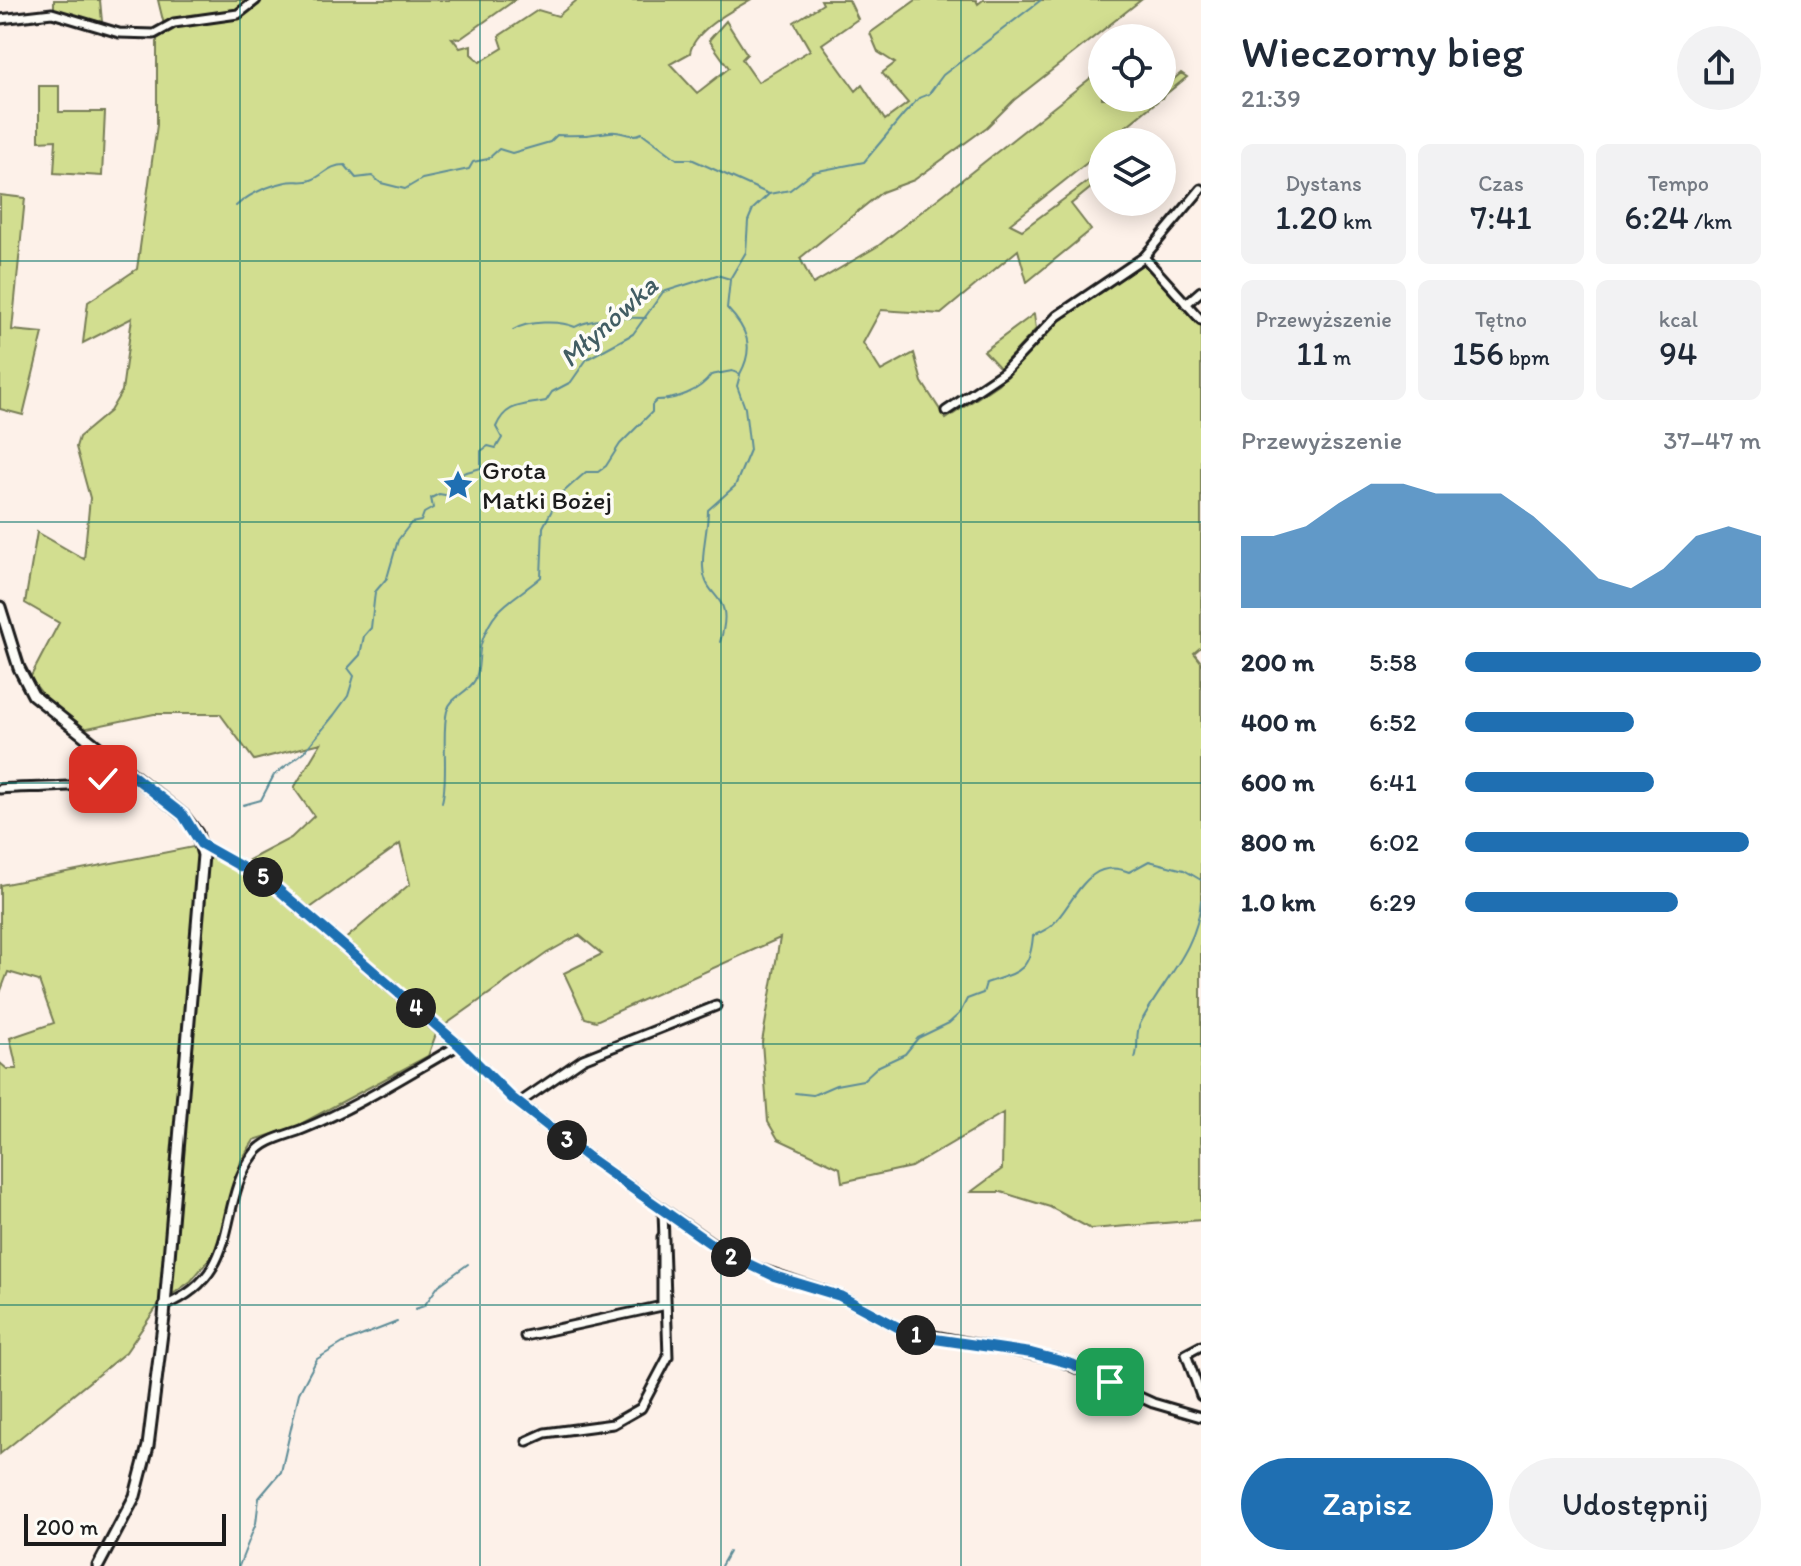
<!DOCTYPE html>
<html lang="pl">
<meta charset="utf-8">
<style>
:root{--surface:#fff;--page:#f2f2f3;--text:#1f2937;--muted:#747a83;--accent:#1f6fb2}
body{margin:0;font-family:Itim,sans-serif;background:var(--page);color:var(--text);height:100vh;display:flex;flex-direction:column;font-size:30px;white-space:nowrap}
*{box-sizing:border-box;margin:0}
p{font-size:26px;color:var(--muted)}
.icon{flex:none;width:44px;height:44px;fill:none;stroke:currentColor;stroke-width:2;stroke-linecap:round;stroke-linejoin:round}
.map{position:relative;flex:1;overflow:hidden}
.side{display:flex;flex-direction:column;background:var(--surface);width:600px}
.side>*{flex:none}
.tools{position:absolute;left:1088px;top:24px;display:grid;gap:16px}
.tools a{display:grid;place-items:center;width:88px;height:88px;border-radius:50%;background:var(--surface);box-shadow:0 4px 20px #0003;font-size:40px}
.scale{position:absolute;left:24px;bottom:20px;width:202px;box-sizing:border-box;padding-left:8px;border:4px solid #1c1c1c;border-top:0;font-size:22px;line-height:28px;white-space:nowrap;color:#1c1c1c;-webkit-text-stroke:6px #fdfcf7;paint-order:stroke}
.pin{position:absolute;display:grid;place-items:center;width:68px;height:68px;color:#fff;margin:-34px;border-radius:16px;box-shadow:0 4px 12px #0006}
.km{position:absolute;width:40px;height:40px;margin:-20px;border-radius:50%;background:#222;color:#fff;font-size:22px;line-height:40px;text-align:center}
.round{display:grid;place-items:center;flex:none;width:84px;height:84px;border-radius:42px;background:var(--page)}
.headline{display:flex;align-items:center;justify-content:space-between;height:136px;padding:0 40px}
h1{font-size:44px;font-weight:600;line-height:60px}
.figures{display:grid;grid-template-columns:repeat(3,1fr);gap:12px;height:136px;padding:8px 40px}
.figures div{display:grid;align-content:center;border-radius:12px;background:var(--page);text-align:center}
.figures b{font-size:34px;font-weight:600}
.figures small{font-size:22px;font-weight:400}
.figures p{font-size:22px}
.chart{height:224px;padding:16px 40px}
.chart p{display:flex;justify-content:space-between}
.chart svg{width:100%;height:144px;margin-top:8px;fill:var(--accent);opacity:.7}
.primary-button{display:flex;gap:16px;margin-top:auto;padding:16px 40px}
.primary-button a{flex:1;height:92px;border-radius:48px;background:var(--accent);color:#fff;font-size:32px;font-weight:600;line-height:92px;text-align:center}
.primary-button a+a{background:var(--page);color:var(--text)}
ul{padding:0 40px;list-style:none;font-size:26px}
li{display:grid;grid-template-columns:128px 96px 1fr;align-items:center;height:60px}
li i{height:20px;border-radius:10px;background:var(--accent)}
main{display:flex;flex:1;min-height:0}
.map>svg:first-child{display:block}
.green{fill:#d2de90;stroke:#777d56;stroke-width:2}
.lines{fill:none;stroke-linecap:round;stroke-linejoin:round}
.stream{stroke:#5d8c97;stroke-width:2}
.minor-casing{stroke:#1c1c1c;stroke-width:13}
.tertiary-casing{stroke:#1c1c1c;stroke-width:15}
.minor{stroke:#fdfcf7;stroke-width:7}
.tertiary{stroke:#fdfcf7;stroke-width:9}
.route-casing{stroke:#fff;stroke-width:16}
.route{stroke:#1f6fb2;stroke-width:10}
.grid{fill:none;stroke:#0f766e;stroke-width:2;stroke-opacity:0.55}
.labels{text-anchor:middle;stroke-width:7;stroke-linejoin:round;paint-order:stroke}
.poi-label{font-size:26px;fill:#1c1c1c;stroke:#fdfcf7;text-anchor:start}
.water-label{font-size:28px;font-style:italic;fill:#425d64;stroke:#fdfcf7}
</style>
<main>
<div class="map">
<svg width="1201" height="1566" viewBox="0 0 1201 1566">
<rect width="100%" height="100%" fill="#fdf1e9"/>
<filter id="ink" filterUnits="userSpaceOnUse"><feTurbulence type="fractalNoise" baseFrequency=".0125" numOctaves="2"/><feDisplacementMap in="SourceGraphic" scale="16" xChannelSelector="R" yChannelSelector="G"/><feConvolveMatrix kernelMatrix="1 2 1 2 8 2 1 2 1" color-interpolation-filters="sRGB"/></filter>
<g filter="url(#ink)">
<!-- green -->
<g class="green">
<polygon points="54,0 100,0 102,22 54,12"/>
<path d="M158 0H515L460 39 452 38 460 48 471 45V54L480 62 503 48 499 36 538 10 558 16 577 0H750C731 11 694 30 690 53L670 64 697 93 729 68 709 40 726 21 747 54 742 59 758 82 810 50 794 22 823 4 821 0H849L858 19 822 44 856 91 862 85 885 120 908 103 882 73 895 63 878 52 870 33 916 0H976L978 4 983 0H1141L1014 100 987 127 914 180 882 192 800 258 813 284 878 246 1102 69V98H1162V76L1168 84 1181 73 1187 77 1118 133 1112 142H1102V151L1010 224 1022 230 1102 171V179L1071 204 1091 230 1027 282 1018 250 941 314 881 310 863 343 881 371 914 353 922 382 946 419 998 384 1061 318 1143 264 1201 322V647L1194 653 1201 662V1220L1091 1229 1050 1207 1001 1192H971L1002 1169 1003 1113 911 1167 842 1182 840 1168 778 1139 768 1122 762 1042 780 938 596 1021 585 1018 564 973 602 954 579 935 547 953 445 1025 343 941 410 884 400 844 310 908 249 860 291 838 314 816 294 788 321 743 254 760 220 714H154L83 729 48 701 30 678 59 623 25 603 37 532 84 559 90 498 76 447 79 437 110 411 122 391 132 318 83 343 88 302 137 269 157 125V39L166 33Z"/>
<polygon points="39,86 59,86 59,112 105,112 102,176 54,173 56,140 39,141"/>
<polygon points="0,195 25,198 12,330 43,333 23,415 0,409"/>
<polygon points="1034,314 1036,329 1000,368 984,351"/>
<path d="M193 847C212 861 231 863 251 874L436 1034 428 1056 295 1127 254 1140 241 1161 217 1250 191 1281 159 1304 126 1352 0 1454V1063L7 1069H17L10 1038 54 1023 39 981 8 972 0 993V885Z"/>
</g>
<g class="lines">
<!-- stream -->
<g class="stream">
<path d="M236 206C249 194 268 186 286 182 294 180 304 183 311 180 325 175 328 165 345 165L356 178 372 176 381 183 405 189 422 179 469 169 473 162 488 159 499 149 512 153 550 142 557 135C575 136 592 135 610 132 622 130 630 139 642 133L677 159H691L769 194"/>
<path d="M513 330C527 321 560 320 575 327 590 318 627 317 646 318"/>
<path d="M720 642C736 591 705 603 703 567 702 548 708 529 708 510L735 486 750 450 745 408 737 386 740 375"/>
<path d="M442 802C449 777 441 734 447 711 450 697 468 693 475 680 480 671 478 655 481 644 494 604 513 601 541 577L543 527 560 495 586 472H598L606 466 620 444 652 412V405L657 400C676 400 700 391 711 375L732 371 740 374C755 347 747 329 727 308L730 280"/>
<path d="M243 805 261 800 274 775 304 752 334 715 348 696 354 676 348 668 360 655 364 636 371 628 375 592 387 578 398 540 411 523 421 521 424 513 433 508 431 498 439 494 451 496 463 473 481 468V451L488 446 496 448 502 438 496 427C506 403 522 406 546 401L552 392 571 382 587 359 633 334 663 292 717 275 730 279 746 252 748 221 753 209 769 194 790 190 813 172 864 162 904 114 919 98 929 94 943 75 1041 0"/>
<path d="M1135 1058C1140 1045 1134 1034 1141 1022 1162 982 1198 949 1201 900"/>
<path d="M795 1093 813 1095 836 1085 863 1080 877 1067 905 1054 918 1038 949 1023 960 1013 967 999 983 993 986 983C1018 972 1030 973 1033 936 1039 933 1046 930 1051 926 1075 904 1086 855 1129 872L1149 861 1184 870 1201 880"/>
<polyline points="415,1309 424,1306 439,1285 468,1264"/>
<polyline points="239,1566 256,1523 259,1498 281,1472 299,1393 317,1359 343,1343 397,1322"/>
<polyline points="721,1566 729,1552"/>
</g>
<!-- minor casing -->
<g class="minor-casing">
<g id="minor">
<polyline points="0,19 52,13 119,33 154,34 174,23 238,14 256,0"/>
<polyline points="1144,257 1201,320"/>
<polyline points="1186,304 1201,291"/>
<polyline points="946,411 1004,372 1057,316 1144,257 1201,189"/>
<path d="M0 789C34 786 100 790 128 772"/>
<polyline points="201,844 272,884 459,1045 512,1098 589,1158 740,1262 840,1296 903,1330 1056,1359 1153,1403 1201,1417"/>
<polyline points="519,1103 583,1059 716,1006"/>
<path d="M164 1306C245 1273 215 1205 254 1154 265 1139 286 1136 303 1129 357 1107 408 1074 459 1045"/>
<polyline points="525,1336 662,1306 662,1237"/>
<polyline points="1201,1346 1186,1354 1201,1396"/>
<polyline points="527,1441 545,1433 613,1424 641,1408 668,1357 663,1211"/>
</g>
</g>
<!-- tertiary casing -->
<g class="tertiary-casing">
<polyline id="tertiary" points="0,607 19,668 33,695 183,815 197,833 203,855 164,1317 148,1446 135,1496 98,1566"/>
</g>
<!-- minor -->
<use href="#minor" class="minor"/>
<!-- tertiary -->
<use href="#tertiary" class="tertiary"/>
</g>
</g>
<g class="lines" filter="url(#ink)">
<!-- route casing -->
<g class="route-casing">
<polyline id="route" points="103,779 128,772 183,815 201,844 272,884 459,1045 512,1098 589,1158 721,1251 774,1276 840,1296 903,1330 935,1339 1031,1353 1072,1364 1110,1382"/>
</g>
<!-- route -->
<use href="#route" class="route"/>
</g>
<!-- grid -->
<path class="grid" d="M240 0V1566M480 0V1566M721 0V1566M961 0V1566M0 261H1201M0 522H1201M0 783H1201M0 1044H1201M0 1305H1201"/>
<!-- icons -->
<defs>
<g id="sight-bare" transform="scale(2.4)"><path d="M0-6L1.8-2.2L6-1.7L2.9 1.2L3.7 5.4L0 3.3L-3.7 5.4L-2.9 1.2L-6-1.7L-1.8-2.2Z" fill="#1f6fb2" stroke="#fdfcf7" stroke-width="2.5" paint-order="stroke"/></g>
</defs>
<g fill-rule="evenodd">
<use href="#sight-bare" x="458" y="485"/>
</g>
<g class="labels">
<!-- poi labels -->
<g class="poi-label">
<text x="482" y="479">Grota<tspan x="482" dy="30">Matki Bożej</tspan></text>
</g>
<!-- water labels -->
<g class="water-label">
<text transform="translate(608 321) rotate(-42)" y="10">Młynówka</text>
</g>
</g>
</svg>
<div class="tools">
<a><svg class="icon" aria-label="locate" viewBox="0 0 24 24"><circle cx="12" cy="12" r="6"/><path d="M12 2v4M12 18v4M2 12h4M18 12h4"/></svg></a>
<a><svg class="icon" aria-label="layers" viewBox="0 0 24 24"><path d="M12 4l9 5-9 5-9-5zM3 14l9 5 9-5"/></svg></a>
</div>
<div class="scale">200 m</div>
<div class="pin" style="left:1110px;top:1382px;background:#1e9e55"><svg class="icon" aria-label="arrive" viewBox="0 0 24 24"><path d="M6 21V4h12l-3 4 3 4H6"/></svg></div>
<div class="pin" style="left:103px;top:779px;background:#d93025"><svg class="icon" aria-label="check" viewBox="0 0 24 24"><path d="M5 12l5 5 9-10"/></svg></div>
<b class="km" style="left:916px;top:1335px">1</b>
<b class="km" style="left:731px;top:1257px">2</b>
<b class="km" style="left:567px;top:1140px">3</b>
<b class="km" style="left:416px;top:1008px">4</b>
<b class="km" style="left:263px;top:877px">5</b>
</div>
<section class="side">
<div class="headline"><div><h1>Wieczorny bieg</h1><p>21:39</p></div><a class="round"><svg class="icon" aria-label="share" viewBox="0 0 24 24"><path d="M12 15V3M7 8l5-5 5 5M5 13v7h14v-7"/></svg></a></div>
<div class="figures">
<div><p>Dystans</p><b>1.20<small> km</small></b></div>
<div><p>Czas</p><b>7:41</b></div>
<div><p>Tempo</p><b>6:24<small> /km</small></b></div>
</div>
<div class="figures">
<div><p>Przewyższenie</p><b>11<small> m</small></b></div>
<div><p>Tętno</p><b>156<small> bpm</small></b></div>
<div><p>kcal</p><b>94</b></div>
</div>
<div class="chart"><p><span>Przewyższenie</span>37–47 m</p>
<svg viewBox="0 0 160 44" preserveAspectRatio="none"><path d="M0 44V22L10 22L20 19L30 12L40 6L50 6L60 9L70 9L80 9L90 16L100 25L110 35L120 38L130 32L140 22L150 19L160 22V44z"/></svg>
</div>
<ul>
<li><b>200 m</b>5:58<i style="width:100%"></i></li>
<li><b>400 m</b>6:52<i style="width:57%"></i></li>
<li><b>600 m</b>6:41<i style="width:64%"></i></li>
<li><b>800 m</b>6:02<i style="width:96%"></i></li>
<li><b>1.0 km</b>6:29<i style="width:72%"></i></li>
</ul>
<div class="primary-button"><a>Zapisz</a><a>Udostępnij</a></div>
</section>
</main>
